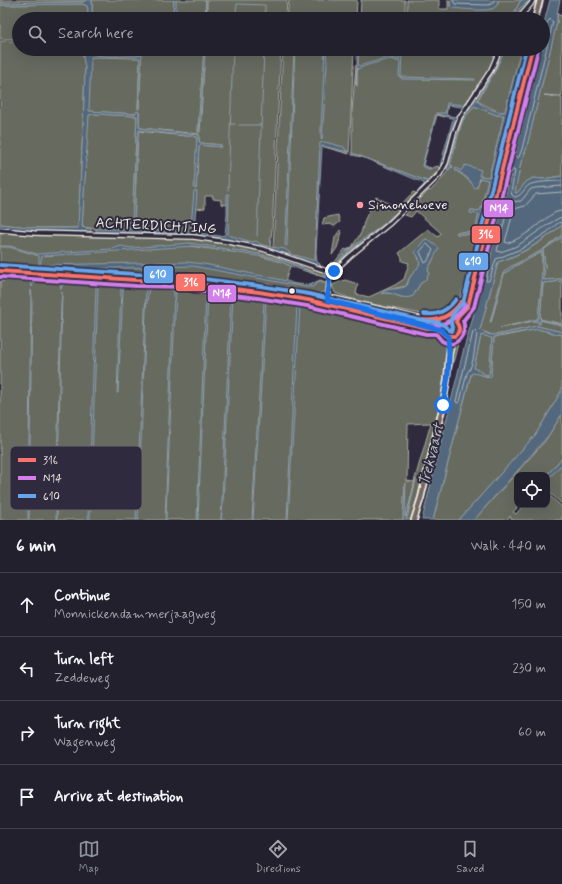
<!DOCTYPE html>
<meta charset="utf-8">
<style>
:root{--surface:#23202e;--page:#2f2d3a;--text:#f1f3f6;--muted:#a3a3aa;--line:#403e4a;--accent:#8c9099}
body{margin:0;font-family:Mynerve,sans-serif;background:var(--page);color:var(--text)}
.controls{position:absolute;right:12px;bottom:12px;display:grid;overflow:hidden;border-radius:8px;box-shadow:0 4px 16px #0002}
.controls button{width:36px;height:36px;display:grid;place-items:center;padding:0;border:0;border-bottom:1px solid var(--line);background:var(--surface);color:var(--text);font:20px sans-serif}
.stop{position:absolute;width:12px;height:12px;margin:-9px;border:3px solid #1a73e8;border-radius:50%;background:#fff}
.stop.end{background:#1a73e8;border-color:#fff;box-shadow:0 1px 4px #0008}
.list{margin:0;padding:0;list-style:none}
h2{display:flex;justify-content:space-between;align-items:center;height:52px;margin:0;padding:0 16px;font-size:17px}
h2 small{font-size:13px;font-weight:400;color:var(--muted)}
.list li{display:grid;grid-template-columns:26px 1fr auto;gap:12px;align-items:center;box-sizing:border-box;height:64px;padding:0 16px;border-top:1px solid var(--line)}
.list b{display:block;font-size:15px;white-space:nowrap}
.list p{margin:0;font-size:13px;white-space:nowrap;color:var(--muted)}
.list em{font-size:13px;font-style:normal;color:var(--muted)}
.icon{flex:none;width:22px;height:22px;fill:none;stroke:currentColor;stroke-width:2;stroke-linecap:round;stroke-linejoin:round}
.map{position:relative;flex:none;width:562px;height:520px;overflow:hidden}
.search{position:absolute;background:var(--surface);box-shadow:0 4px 16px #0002;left:12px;right:12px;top:12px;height:44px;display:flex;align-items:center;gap:10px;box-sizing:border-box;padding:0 14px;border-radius:22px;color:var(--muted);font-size:15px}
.sheet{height:308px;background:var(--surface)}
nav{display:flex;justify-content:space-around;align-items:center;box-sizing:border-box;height:56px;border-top:1px solid var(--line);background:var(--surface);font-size:11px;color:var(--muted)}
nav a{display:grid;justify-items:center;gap:2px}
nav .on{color:var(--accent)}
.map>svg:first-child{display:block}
.green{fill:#666b5e;stroke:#adaea3;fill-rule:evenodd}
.water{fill:#52687d;stroke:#939fa8;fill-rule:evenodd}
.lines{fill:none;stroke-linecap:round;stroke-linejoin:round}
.shore{stroke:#b3babd;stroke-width:1}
.stream{stroke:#939fa8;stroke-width:1}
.minor-casing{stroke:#f4f1e8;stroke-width:6}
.major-casing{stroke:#f4f1e8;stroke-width:8}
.minor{stroke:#2f2a3d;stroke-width:3.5}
.major{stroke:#766964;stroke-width:4.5}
.bus-1-casing{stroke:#2f2a3d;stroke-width:7}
.bus-2-casing{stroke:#2f2a3d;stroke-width:7}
.bus-3-casing{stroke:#2f2a3d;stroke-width:7}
.bus-1{stroke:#f9736c;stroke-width:4}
.bus-2{stroke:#d37fea;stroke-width:4}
.bus-3{stroke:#66a4eb;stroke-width:4}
.route{stroke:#1a73e8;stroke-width:5}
.poi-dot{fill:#ff9aa2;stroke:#2f2a3d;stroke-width:1.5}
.bus-dot{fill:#f4f1e8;stroke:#2f2a3d;stroke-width:1.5}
.labels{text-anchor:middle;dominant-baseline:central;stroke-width:4;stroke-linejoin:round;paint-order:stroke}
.poi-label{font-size:14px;fill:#f4f1e8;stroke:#2f2a3d;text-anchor:start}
.street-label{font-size:14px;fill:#f4f1e8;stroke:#2f2a3d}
.water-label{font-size:15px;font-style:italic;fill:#b3babd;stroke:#2f2a3d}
.key{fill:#2f2a3d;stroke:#6a6670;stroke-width:1}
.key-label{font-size:11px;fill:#f4f1e8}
.line-badge{stroke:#2f2a3d;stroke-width:1.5}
.badge-label{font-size:11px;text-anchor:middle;font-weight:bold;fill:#fff}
</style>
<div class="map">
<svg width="562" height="520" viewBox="0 0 562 520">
<rect width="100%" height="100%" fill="#2f2a3d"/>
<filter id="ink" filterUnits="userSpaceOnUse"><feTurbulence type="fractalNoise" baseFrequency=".025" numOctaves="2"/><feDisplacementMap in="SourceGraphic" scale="8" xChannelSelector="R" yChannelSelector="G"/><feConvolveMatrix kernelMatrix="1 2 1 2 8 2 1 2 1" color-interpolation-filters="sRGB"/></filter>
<g filter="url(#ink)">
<!-- green -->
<path class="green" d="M 0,0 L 86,0 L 83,2 L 0,3 Z
M 92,0 L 174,0 L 173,13 L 166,15 L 189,17 L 189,16 L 176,14 L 175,12 L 176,0 L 206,0 L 205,16 L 193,16 L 193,18 L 202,19 L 92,19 Z
M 207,0 L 287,0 L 286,17 L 286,19 L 228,19 L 209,17 L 207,17 Z
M 289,0 L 357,0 L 356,19 L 287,19 Z
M 361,0 L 405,0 L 405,17 L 401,19 L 360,19 Z
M 407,0 L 439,0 L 439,9 L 448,9 L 448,1 L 450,1 L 450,6 L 455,8 L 488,9 L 491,9 L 498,4 L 498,0 L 521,0 L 511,19 L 408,19 L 407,18 Z
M 529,2 L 530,4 L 528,6 L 516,19 L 513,19 L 519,8 Z
M 83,4 L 87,6 L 88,9 L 87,19 L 19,19 L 19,39 L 0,39 L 0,5 Z
M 557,14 L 562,16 L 562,96 L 544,95 L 562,98 L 562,176 L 543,179 L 533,178 L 526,182 L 517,193 L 514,194 L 521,162 L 526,150 L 557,22 Z
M 0,41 L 19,41 L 19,49 L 85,49 L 83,56 L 85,68 L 83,127 L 78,228 L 37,228 L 0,224 Z
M 91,49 L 140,49 L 140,55 L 95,55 L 91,54 Z
M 142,49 L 204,49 L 198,132 L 200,132 L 205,49 L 281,49 L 272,229 L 270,247 L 227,238 L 228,205 L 221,204 L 221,200 L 213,199 L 213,196 L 205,196 L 205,208 L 195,209 L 192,233 L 110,231 L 82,227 L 88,115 L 95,114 L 137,116 L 132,225 L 134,225 L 138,131 L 197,137 L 196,188 L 199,147 L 200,145 L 221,147 L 221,145 L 201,143 L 199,142 L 199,134 L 140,128 L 139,127 L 139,112 L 135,114 L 88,111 L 90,57 L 140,58 L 138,108 L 139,108 Z
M 283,49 L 354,49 L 349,154 L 321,146 L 315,263 L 273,248 Z
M 358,49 L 497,49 L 488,71 L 465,107 L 448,105 L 445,117 L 437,115 L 422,166 L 429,169 L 438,166 L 440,171 L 420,192 L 438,171 L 429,181 L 426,181 L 352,153 L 352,111 L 356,65 L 356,85 L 357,69 L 359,66 L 358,64 Z
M 505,49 L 521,49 L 505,112 L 499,112 L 477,101 L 495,71 Z
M 523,49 L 525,49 L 521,67 L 474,256 L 460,298 L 450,312 C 443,309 439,315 432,316 L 377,305 L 349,298 L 335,293 L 332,285 L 345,280 L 358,284 L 356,294 L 369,297 L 395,285 L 404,279 L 409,263 L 402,261 L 402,258 L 399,253 L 428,229 L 438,237 L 441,233 L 416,211 L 411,217 L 405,215 L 419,202 L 418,201 L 429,190 L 430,191 C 437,184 445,176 450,167 L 453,166 L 450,165 L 461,125 L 463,120 L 474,106 L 497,115 L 504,115 L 489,177 L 479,176 L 455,170 C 464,175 469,182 477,187 L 480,178 L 488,180 L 481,209 L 479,211 L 471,210 L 470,212 L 479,214 L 475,232 L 457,232 L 457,234 L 476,234 ZM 418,256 L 433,260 L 428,269 L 429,273 L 426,279 L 420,284 L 415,293 L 401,297 L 391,293 L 383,293 L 387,290 L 406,286 L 410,277 L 420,265 Z
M 413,192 L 418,194 L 388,223 L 334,269 L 331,270 L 328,269 L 331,262 L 334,263 L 345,249 L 347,250 L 353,246 L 353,245 L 361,233 L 365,219 L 376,197 L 398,208 ZM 416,194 L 401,210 L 382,228 L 348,252 L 340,262 L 332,269 L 329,268 L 332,268 L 336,264 L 346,252 L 383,225 Z
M 338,215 L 340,222 L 334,226 L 330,224 L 322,225 L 324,218 Z
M 562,225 L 562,235 L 541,251 L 510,267 L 503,273 L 491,322 L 504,274 L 515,266 L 542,252 L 542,283 L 538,319 L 500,328 L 533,321 L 538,321 L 540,324 L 540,320 L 562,325 L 562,332 L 537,326 L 502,334 L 492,335 L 480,330 L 498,262 C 523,254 542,242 562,225 Z
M 340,230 L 342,232 L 337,248 L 332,255 L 335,237 Z
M 0,231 L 188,237 L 230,243 L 271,252 L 324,273 L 326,277 L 282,260 L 258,254 L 193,244 L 190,243 L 189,246 L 256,255 L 282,262 L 290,266 L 285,282 L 300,285 L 310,285 L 320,280 L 326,282 L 326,291 C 319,297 299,289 290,287 L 0,268 Z
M 562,237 L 562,279 L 543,280 L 545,266 L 543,250 Z
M 0,273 L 226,288 L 316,302 L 340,310 L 398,321 L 429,329 L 438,329 L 441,331 L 446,340 L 445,376 L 443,392 L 418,496 L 411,520 L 406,520 L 415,481 L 406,517 L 405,517 L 405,483 L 403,520 L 0,520 L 0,282 L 4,281 L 5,277 L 0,276 ZM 299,301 L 325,307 L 326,308 L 301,304 ZM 431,423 L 414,482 L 407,481 L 408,424 Z
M 562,281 L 562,324 L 540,319 L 543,283 Z
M 449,324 C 455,323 459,329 454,334 L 450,334 L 446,331 L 446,328 L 450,328 Z
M 538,329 L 562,335 L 562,390 L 536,434 L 459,520 L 433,520 L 471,374 L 473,372 L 489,377 L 491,374 L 494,337 L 504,336 Z
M 481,335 L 492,337 L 490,375 L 486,375 L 474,368 Z
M 458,336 L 460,336 L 451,371 L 450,371 L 451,354 L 455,338 Z
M 562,414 L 562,458 L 547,475 L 517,475 L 517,505 L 520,505 L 513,512 L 516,514 L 524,505 L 547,505 L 547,493 L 562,507 L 562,520 L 512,520 L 510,516 L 507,520 L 474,520 L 545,441 Z
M 562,464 L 562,504 L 547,490 L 547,480 Z"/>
<!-- water -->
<path class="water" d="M 86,0 L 92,0 L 92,19 L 87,19 L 88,9 L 87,6 L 83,4 L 0,5 L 0,3 L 83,2 Z
M 174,0 L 176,0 L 176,14 L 190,16 L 189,17 L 166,15 L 166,14 L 173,13 Z
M 206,0 L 207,17 L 228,19 L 202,19 L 192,18 L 192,16 L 205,16 Z
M 447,0 L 498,0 C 498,3 497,6 494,8 C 487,12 461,9 453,8 L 450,5 L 450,1 Z
M 521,0 L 530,0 L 519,9 L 513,19 L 511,19 Z
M 550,0 L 560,0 L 557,14 L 557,22 L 526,150 L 521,162 L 515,193 L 517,193 L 526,182 L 533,178 L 543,179 L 562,176 L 562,225 C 541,242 524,253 498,262 L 480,330 L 487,334 L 492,335 L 502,334 L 537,326 L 562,332 L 562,335 L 538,329 L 494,337 L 491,372 L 492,375 L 490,377 L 473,373 L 471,374 L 433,520 L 422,520 L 464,348 L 472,321 L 489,243 L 538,49 L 543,49 L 543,27 ZM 481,335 L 492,338 L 489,375 L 486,375 L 474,368 Z
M 85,49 L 91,49 L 91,54 C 105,58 123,56 138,56 L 140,55 L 140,49 L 142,49 L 139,109 L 138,109 L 140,58 L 91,57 L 89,111 L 135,114 L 137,111 L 139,112 L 139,127 L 140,128 L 199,135 L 199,142 L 201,143 L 221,145 L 221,147 L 200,145 L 199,147 L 196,189 L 194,188 L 197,137 L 139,130 L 137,144 L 134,225 L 132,225 L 137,116 L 95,114 L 89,115 L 82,227 L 91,229 L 91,232 L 36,231 L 1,228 L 1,224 L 37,228 L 78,228 L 83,127 L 85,68 L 83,56 Z
M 204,49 L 205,49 L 205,54 L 199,132 L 198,127 Z
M 294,49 L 295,49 L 287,246 L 285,245 L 286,231 Z
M 325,49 L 326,49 L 327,64 L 322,140 L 321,139 L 321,130 Z
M 357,49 L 358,49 L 358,64 L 359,66 L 389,57 L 399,60 L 401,49 L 402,49 L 401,77 L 475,79 L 475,80 L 402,79 L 399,76 L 400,62 L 390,59 L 368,65 L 357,69 L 357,86 Z
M 503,49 L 505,49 L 495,71 L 477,101 C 483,107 496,113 505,112 L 521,49 L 523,49 L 476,234 L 457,234 L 457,232 L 475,232 L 479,214 L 470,213 L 471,210 L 479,211 L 481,209 L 488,180 L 480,178 L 477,187 L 474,188 C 471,179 463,174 455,170 L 456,168 L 461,171 L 465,165 L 481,170 L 479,176 L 489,177 L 504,115 L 497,115 L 474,106 L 463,120 L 461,125 L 450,165 L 453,167 L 452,168 L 450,167 L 449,170 L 447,169 L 462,119 L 478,97 L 495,69 Z
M 478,84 L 479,85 L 462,110 L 462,107 L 448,105 L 446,115 L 455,117 L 460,112 C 449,128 449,149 442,167 L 440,166 L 453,119 L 452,118 L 437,114 L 423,165 L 431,168 L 429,169 L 422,166 L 436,113 L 445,113 L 447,103 L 463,105 L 470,97 Z
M 325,142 L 344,147 L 346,151 L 349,151 L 348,152 L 322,146 L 316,252 L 317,262 L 320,264 L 320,266 L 318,266 L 294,256 L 295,255 L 312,260 L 315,260 L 320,143 Z
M 352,153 L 426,181 L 429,181 L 439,171 L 419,191 L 419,190 L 424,185 L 424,183 L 362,157 L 352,155 Z
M 194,191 L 197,191 L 194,232 L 219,236 L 225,235 L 227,215 L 227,194 L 229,194 L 228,235 L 252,242 L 256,241 C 264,248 275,247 285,249 C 287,250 288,252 290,253 L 290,255 C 243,240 195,233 145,232 C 129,232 112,232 96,232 L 96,229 L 129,229 L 133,227 L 135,229 L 145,229 L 148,231 L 149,230 L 190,231 L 191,227 Z
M 416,194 L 417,194 L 382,228 L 348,252 L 333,269 L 329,268 L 336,264 L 346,252 L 383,225 Z
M 562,235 L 562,237 L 543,250 L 545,266 L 543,280 L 562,279 L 562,281 L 543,283 L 540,319 L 562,324 L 562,325 L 540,320 L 540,324 L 538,324 L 538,321 L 533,321 L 500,328 L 538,319 L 542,283 L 541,281 L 543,266 L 542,252 L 515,266 L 504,274 L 491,322 L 490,322 L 503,273 L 510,267 L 541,251 Z
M 427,239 L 439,248 L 428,269 L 429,273 L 426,279 L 420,284 L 413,296 C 401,302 392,289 381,294 C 386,287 397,290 404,287 C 408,286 408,283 409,279 C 415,268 426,266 415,252 L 424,240 Z
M 189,243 L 258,254 L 282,260 L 326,278 L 290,266 L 282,262 L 264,257 L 194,246 L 42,256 L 40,265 L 187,262 L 204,264 L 287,281 L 295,284 L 311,285 C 316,281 319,281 325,283 C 319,283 319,280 313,287 L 305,287 L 193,266 L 80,269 L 0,266 L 0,264 L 39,265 L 39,256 L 9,247 L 0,247 L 0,246 L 10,246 L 37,254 L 112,249 L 121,246 L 131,248 Z
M 0,276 L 32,278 L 34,279 L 32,287 L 30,282 L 28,281 L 10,280 L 0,282 Z
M 52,280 L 149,287 L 146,310 L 138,520 L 136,520 L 146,290 L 144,288 L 126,287 L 123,289 L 118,393 L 117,393 L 121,289 L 120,287 C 114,286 104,284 98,287 L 90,520 L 88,520 L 96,287 L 95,285 L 65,283 L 63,284 L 61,289 L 60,283 L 51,282 Z
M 154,286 L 245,293 L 306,302 L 326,308 L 301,304 L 300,306 L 288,520 L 287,520 L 297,304 L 268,298 L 266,300 L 253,520 L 252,520 L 264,301 L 263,298 C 254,297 241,293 233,296 L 223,504 L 221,520 L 231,297 L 228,294 L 212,293 L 208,294 L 198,520 L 197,520 L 206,294 L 205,292 L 176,291 L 166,513 L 166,520 L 165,520 L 174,292 L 172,290 L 152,288 L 152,287 Z
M 31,290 L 32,296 L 29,520 L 28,520 Z
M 62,292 L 57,520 L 56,520 L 61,302 Z
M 562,390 L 562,414 L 548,436 L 474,520 L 459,520 L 536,434 Z
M 562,458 L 562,464 L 547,480 L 547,475 Z
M 416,479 L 408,515 L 406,520 L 403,520 L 405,483 L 406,482 L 405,517 L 406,517 Z"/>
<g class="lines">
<!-- shore -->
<path class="shore" d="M 453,0 L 455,4 L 488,5 L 492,4 L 494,0
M 541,49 L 515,156 L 517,158 L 519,157 L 522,149 L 553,22 L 550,19 L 547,23 L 543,24
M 562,181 C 555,181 533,182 529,185 C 524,188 522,196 515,197 L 512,195 L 511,192 L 515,171 L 514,170 L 512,170 L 493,244 L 486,281 L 489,281 L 496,259 L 521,249 L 546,233 L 558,223 L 562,222
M 562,186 L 535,188 L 531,189 L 521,201 L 509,202 L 497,251 L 500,252 C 506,250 514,248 520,244 C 528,239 555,218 562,217
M 562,192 L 536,194 L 525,206 L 514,209 L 505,242 L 508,243 C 519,239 531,231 540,223 C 548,218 553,211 562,211
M 427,244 L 433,250 L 427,262 L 425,263 L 420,252 Z
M 475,331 L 477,334 L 473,360 L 470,369 L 467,373 L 460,402 L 457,403 L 456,401 L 473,332 Z"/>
<!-- stream -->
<path class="stream" d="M 235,19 L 237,4 L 265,5 L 265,19
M 231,124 L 235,124
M 239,125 L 261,125
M 228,190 L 233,49
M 257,236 L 264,49"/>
<!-- minor casing -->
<g class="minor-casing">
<path id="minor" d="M 518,19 L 531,4 L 533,0
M 0,230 L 34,233 L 194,237 L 228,242 L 263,249 L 324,270 L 329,273
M 329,273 L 334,271 L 350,256 L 389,224 L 440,174 L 446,163 L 454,133 L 460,117 L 491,70 L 500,49
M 327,300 L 329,286 L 329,273"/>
</g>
<!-- major casing -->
<g class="major-casing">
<path id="major" d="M 535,19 L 540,0
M 0,271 L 136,280 L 174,280 L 252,287 L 264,287 L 327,300 L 334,303 L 442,330
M 334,299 L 443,325
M443 329a8 8 0 1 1 16 0a8 8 0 1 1-16 0Z
M 430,321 L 447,316 L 458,307
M 456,322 L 461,311 L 474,267 L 528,49
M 414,520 L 421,498 L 443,405 L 447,380 L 449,355 L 453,337"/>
</g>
<!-- minor -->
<use href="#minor" class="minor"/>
<!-- major -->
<use href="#major" class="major"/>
<!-- bus-1 casing -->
<g class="bus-1-casing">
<path id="bus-1" d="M 0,271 L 136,280 L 187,281 L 194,284 L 259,292 L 308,300 L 427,328 L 437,328 L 446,336 L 455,336 C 460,332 460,327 456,322 L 459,315 L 468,306 L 532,49
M 423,320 C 439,322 452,315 461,302"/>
</g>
<!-- bus-2 casing -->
<g class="bus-2-casing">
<path id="bus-2" d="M 0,277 L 136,286 L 186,287 L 193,290 L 258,298 L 307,306 L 426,334 L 436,334 C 438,336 440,339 442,341 C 456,350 468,334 463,321 L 474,307 L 538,50
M 422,326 C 441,328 455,321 466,305"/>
</g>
<!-- bus-3 casing -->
<g class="bus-3-casing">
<path id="bus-3" d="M 0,265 L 136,274 L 188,275 L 196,278 L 260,286 L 309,294 L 428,322 C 438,321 442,323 449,330 L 452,331 L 453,329 C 447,317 455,311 463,303 L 526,49
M 424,314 C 438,316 448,310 456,299"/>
</g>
<!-- bus-1 -->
<use href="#bus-1" class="bus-1"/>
<!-- bus-2 -->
<use href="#bus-2" class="bus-2"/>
<!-- bus-3 -->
<use href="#bus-3" class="bus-3"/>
</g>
</g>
<g class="lines" filter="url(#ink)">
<!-- route -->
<path class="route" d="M 334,271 L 329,273 L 329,286 L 327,300 L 334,302 L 442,330 L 443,333 L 448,336 L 449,355 L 448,376 L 443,405"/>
</g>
<!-- markers -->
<circle class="poi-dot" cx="360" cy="205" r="4"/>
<circle class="bus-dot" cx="292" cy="291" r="3.5"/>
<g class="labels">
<!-- poi labels -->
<g class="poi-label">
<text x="368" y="205">Simonehoeve</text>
</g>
<!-- street labels -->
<g class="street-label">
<text transform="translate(156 226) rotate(3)">ACHTERDICHTING</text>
</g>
<!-- water labels -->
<g class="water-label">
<text transform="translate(432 455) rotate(-76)">Trekvaart</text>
</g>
</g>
<!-- legend -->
<rect x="10" y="446" width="132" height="64" rx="6" class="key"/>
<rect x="18" y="458" width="18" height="4" fill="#f9736c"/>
<rect x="18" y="476" width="18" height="4" fill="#d37fea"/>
<rect x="18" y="494" width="18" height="4" fill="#66a4eb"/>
<g class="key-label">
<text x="43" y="464">316</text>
<text x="43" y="482">N14</text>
<text x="43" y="500">610</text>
</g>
<g class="line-badge">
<rect x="483" y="199" width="31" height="19" rx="4" fill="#d37fea"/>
<rect x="471" y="225" width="30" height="19" rx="4" fill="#f9736c"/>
<rect x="458" y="252" width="31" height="19" rx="4" fill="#66a4eb"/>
<rect x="143" y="265" width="31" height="19" rx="4" fill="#66a4eb"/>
<rect x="175" y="273" width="31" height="19" rx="4" fill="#f9736c"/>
<rect x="207" y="284" width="30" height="19" rx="4" fill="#d37fea"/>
</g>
<g class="badge-label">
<text x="499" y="212">N14</text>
<text x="486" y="238">316</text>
<text x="473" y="265">610</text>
<text x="158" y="278">610</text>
<text x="191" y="286">316</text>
<text x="222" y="297">N14</text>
</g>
</svg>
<div class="controls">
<button><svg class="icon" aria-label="locate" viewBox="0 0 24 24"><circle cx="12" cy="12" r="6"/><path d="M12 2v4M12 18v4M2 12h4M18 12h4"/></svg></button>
</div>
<div class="stop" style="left:443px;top:405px"></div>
<div class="stop end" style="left:334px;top:271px"></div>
<div class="search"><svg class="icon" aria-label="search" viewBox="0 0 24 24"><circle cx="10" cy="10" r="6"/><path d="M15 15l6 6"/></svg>Search here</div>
</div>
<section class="sheet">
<h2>6 min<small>Walk · 440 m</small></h2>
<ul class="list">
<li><svg class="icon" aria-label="ahead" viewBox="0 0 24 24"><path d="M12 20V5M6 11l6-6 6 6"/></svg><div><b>Continue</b><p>Monnickendammerjaagweg</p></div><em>150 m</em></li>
<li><svg class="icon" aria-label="left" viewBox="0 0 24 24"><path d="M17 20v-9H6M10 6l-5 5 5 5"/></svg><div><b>Turn left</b><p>Zeddeweg</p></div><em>230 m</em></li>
<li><svg class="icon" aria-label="right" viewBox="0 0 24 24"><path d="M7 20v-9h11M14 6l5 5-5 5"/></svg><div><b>Turn right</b><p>Wagenweg</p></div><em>60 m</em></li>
<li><svg class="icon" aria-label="arrive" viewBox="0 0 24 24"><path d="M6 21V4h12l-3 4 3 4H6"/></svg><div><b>Arrive at destination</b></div></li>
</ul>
</section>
<nav>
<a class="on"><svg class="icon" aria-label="map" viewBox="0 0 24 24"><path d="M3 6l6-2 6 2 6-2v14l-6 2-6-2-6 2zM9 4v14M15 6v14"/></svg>Map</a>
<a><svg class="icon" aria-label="directions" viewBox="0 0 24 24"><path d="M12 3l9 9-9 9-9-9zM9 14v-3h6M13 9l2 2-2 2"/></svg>Directions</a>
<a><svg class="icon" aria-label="saved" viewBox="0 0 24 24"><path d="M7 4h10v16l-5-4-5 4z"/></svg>Saved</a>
</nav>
